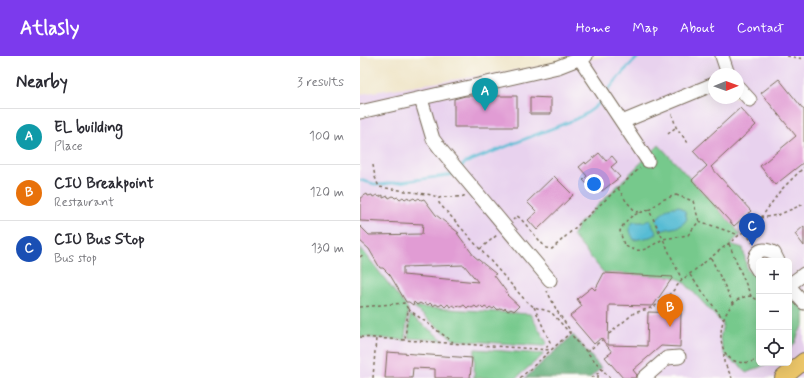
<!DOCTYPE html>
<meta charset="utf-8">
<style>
:root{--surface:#fff;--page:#f7f7f7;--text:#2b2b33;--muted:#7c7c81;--line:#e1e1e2;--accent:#7c3aed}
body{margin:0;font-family:Mynerve,sans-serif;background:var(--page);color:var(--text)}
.controls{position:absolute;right:12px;bottom:12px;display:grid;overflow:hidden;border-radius:6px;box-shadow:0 4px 16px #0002}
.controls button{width:36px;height:36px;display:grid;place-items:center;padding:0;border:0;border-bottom:1px solid var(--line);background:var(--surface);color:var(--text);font:20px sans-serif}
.compass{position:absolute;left:348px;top:12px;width:36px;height:36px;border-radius:50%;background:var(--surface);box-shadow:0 4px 16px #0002;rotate:89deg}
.you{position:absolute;left:234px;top:128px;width:14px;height:14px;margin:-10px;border:3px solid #fff;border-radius:50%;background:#1a73e8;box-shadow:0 0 0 6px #1a73e833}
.badge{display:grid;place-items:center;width:26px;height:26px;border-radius:50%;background:var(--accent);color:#fff;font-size:13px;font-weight:700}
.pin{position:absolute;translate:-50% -33px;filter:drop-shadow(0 1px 2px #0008)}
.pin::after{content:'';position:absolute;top:21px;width:14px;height:12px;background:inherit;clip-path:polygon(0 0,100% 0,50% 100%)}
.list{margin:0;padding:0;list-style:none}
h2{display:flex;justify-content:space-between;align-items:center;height:52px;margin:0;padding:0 16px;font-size:17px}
h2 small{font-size:13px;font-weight:400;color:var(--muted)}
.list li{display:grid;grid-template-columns:26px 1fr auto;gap:12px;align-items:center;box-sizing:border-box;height:56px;padding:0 16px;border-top:1px solid var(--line)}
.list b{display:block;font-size:15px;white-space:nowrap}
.list p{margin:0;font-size:13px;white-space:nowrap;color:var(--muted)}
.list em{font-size:13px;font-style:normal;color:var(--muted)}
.icon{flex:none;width:22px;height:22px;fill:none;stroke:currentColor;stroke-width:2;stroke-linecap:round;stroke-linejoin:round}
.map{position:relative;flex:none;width:444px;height:322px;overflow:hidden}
header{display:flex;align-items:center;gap:24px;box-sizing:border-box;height:56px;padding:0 20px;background:var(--accent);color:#fff}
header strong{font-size:19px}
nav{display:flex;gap:22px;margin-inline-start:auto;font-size:14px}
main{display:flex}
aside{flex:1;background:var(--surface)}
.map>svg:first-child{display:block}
.built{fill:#e8d2ee;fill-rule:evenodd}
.green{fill:#76c98c;stroke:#587a55}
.forest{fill:#60ad78;stroke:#4e6c4b}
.water{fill:#56bcd4;stroke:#487379}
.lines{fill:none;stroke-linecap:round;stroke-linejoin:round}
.stream{stroke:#56bcd4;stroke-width:2.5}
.building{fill:#e19cd4;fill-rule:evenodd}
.minor-casing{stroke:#7a6c5a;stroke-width:15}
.major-casing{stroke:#7a6c5a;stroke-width:18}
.path{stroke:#7a6c5a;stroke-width:1.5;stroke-dasharray:3 3;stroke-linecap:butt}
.minor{stroke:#fff;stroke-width:13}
.major{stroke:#ecc669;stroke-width:16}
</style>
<header>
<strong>Atlasly</strong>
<nav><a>Home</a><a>Map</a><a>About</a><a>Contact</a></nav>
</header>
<main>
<aside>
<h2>Nearby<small>3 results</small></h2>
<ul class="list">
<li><span class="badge" style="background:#0f9aa8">A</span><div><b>EL building</b><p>Place</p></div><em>100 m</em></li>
<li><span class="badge" style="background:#e8710a">B</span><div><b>CIU Breakpoint</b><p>Restaurant</p></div><em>120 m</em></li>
<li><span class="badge" style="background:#1a4fb4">C</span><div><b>CIU Bus Stop</b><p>Bus stop</p></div><em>130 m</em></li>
</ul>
</aside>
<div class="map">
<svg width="444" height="322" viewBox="0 0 444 322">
<rect width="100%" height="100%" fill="#fdfcf7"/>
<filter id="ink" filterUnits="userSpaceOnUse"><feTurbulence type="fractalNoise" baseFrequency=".025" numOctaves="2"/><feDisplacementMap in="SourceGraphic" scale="8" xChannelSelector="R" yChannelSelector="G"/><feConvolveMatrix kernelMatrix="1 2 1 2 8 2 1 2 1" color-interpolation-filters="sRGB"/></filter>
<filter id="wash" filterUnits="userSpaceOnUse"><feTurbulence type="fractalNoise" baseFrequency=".012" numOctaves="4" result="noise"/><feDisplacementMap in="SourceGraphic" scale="16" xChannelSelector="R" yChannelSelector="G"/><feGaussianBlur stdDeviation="0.9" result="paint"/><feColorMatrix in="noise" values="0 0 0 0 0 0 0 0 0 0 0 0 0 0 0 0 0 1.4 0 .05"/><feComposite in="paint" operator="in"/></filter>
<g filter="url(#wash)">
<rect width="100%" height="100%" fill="#f0e6ca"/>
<!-- built -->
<path class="built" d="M 250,0 L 444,0 L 444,322 L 0,322 L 0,38 ZM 354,18 L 378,18 L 378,42 L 354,42 ZM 399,205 L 429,205 L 429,307 L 399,307 Z"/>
<!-- green -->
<path class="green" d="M 299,89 L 374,170 L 380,179 L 370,188 L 383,192 L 387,214 L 399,223 L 399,307 L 409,307 L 386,317 L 379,308 L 373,306 L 364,298 L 360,283 L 363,268 L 322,224 L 313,221 L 244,217 L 213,180 L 218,169 Z
M 0,191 L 48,253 L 45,284 L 0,281 Z
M 429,237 L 444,254 L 444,269 L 439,276 L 435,287 L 429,294 Z
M 53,251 L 170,258 L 187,287 L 184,290 L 94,284 Z
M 50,259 L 83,284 L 48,282 Z
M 115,293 L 184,298 L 156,322 L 114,322 Z"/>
<!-- forest -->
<path class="forest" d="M 213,279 L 241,312 L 230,322 L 165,322 Z"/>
<!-- water -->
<path class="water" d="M 319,150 L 325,155 L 327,163 C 321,173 311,171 301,175 L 296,163 L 308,152 Z
M 290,164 L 297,178 L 290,181 L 274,184 C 270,176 268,173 273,166 L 284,166 Z"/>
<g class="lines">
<!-- stream -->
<path class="stream" d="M 249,33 L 263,16 L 279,0
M 101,111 L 105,107 C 130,97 155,87 180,77 C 202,68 226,63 242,44
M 0,124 L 18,129 L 91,119 L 94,116"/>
</g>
<g id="blocks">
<!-- building -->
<path class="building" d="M 419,23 L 444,54 L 444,106 L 415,129 L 400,110 L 436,80 L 401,37 Z
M 105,40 L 157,40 L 157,71 L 94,71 L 94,43 Z
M 170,41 L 191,42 L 191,58 L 170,58 Z
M 380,52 L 396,69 L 351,111 L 391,155 L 374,170 L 332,124 L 347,110 L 333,95 Z
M 239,97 L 246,105 L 252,100 L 257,106 L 251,111 L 260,121 L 242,135 L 234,126 L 229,130 L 223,124 L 227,120 L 219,111 L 225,106 L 226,108 Z
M 194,120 L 213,139 L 177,174 L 168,164 L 177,156 L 167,146 Z
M 7,138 L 8,140 L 12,139 L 13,141 L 17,139 L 19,141 L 23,139 L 23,142 L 28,140 L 29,142 L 33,140 L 35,142 L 38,141 L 40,143 L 43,141 L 45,143 L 48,141 L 50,144 L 54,142 L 56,144 L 59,142 L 61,144 L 64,143 L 76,159 L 99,177 L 97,177 L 114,200 L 136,218 L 134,219 L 148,238 L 147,239 L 159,250 L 154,255 L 151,253 L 148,255 L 145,252 L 144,254 L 141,252 L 138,254 L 135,251 L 133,253 L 130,251 L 128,253 L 125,251 L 123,253 L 120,250 L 117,252 L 115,250 L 112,252 L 109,250 L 107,252 L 104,249 L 101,251 L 98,249 L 96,251 L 93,249 L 90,251 L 88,248 L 85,251 L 82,248 L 79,250 L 76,248 L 73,250 L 70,247 L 68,249 L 65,247 L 63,249 L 60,247 L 57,249 L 54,246 L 53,249 L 49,246 L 46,246 L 30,219 L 23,212 L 20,212 L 9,193 L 0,185 L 0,170 L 9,179 L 62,178 L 63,168 L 0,165 L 0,142 ZM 104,209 L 118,226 L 43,219 L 43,211 Z
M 444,170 L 444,190 L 435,178 Z
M 244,217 L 313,221 L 293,250 L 249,249 L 248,289 L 287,290 L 288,256 L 321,257 L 320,291 L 301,290 L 273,314 L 277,319 L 276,322 L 263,322 L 245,301 L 252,296 L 241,282 L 234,288 L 210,260 L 222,250 L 217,243 L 232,231 L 235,234 Z
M 27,296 L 112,302 L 110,322 L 75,322 L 75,313 L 53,312 L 52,322 L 25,322 Z"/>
</g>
</g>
<g filter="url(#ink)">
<use href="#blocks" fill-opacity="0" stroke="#7a6c5a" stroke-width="1"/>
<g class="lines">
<!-- minor casing -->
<g class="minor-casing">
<path id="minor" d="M 362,0 L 368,18
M 220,3 L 288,105
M 378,31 L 390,44
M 61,43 L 73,83 L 82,95 L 190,224
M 0,56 L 198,11 L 226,0
M 262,66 L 354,28
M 399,216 L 394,208 C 395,194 402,191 414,197 L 418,205
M 429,229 L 444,218
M 429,230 L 444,247
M 284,322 L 307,302 L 319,301"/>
</g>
<!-- major casing -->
<g class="major-casing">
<path id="major" d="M 423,322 L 444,305"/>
</g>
<!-- path -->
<path class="path" d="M 427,0 L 444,3
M 312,58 L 316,71 L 328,87
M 308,78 L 316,71
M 13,109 L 15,121 L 19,131 L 72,139 L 79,142
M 258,132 L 266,145 L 276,156 L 282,155
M 104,139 L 104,140 C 96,142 88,140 79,142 L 79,147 L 166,245 L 174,251 L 191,256 L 250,322
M 316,139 L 333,145 L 339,165 L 328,179 L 303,183 L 289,154 L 302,144 Z
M 289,154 C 275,158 267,160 260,175 L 264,189 C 281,200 287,192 303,183 L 322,224
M 401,162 L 420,135 L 444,111
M 153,164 L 157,160 L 160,162 L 186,192 L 192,193 L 280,112
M 339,165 L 379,179
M 385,176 L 393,187
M 369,188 L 391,240 L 399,245
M 120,193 L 137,179
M 0,201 L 4,198
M 351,202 L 373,247
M 330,219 L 364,264
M 391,240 C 387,240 383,241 379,243 C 351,261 354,322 399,303
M 0,251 L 44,247 L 48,253 L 45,284
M 174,251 L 190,286 L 185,294
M 48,253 L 93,286
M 249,278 L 274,257 L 294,251 L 312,236 L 322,224 L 401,162 L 418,159 L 444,148
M 0,281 L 191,294
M 227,296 L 242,284
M 364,298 L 364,306 L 372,322
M 13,322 L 16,282
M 160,322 L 210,277 L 210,274 L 197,255 L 187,235
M 232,322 L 243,313
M 238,322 L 238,317"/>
<!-- minor -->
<use href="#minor" class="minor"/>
<!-- major -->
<use href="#major" class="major"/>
</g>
</g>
</svg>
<div class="controls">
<button>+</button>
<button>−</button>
<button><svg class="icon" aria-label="locate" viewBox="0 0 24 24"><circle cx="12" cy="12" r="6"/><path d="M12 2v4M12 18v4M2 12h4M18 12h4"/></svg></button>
</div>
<svg class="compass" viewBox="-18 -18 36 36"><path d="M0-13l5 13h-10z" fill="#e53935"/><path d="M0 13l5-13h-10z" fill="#7c7c81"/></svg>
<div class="you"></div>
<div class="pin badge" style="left:125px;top:55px;background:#0f9aa8">A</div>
<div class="pin badge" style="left:310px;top:271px;background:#e8710a">B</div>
<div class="pin badge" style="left:392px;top:190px;background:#1a4fb4">C</div>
</div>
</main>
